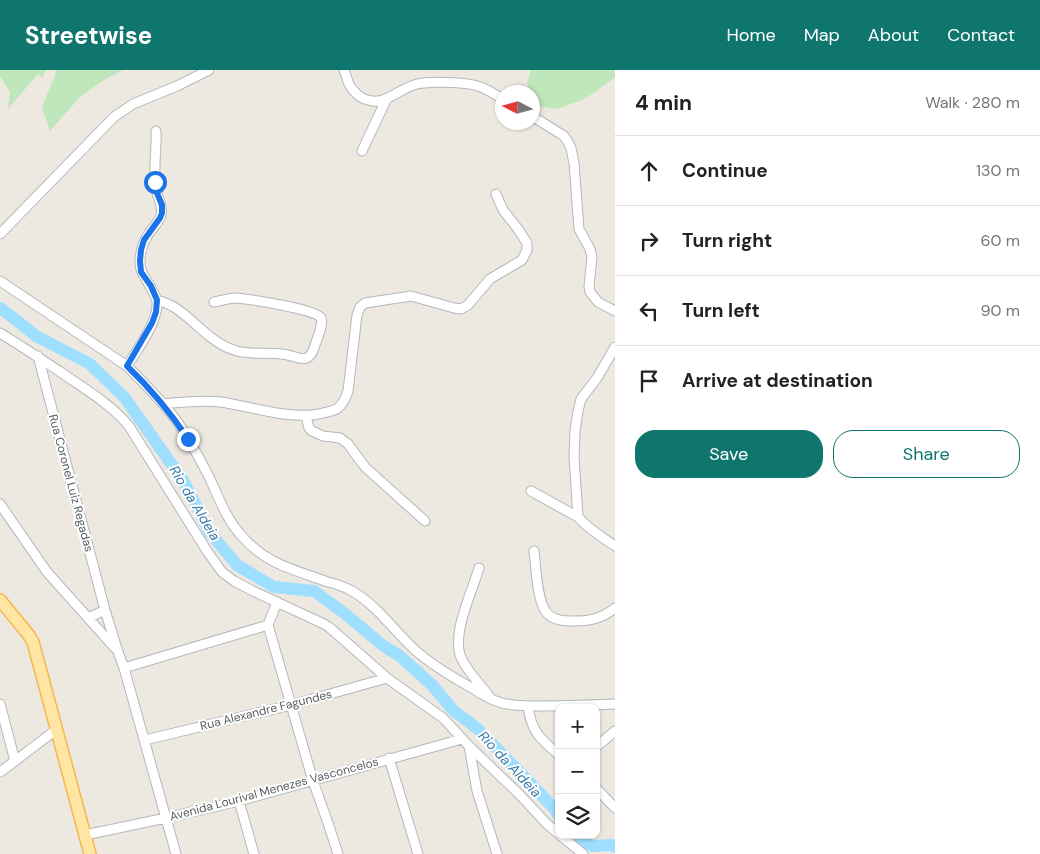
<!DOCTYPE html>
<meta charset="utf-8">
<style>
:root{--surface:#fff;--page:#f6f6f6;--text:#222;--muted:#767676;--line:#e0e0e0;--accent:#0f766e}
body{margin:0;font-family:"DM Sans",sans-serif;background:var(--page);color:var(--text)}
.controls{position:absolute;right:15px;bottom:15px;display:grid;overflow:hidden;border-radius:10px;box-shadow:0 1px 4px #0004}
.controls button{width:45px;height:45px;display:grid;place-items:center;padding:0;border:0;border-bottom:1px solid var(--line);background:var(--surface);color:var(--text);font:25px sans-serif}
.compass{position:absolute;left:495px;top:15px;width:45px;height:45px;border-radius:50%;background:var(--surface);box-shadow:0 1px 4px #0004;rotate:276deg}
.stop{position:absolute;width:15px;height:15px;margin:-11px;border:4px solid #1a73e8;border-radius:50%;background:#fff}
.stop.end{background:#1a73e8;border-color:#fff;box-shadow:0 1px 5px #0008}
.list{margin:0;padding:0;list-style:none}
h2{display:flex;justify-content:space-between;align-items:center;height:65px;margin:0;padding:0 20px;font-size:21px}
h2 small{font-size:16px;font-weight:400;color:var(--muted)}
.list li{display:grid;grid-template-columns:32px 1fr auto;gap:15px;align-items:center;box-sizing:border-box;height:70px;padding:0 20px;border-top:1px solid var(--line)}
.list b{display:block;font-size:19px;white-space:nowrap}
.list em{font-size:16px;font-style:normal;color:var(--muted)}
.actions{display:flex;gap:10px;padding:15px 20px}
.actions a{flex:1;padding:11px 0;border:1px solid var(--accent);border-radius:20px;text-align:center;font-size:18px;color:var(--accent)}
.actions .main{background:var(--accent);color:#fff}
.icon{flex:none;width:28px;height:28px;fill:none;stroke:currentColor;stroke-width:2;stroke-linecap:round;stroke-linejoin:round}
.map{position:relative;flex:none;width:615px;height:784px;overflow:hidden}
header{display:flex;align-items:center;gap:30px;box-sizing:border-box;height:70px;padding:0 25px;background:var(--accent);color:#fff}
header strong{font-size:24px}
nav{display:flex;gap:28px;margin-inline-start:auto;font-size:18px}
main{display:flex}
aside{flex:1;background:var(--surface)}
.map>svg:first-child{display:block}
.green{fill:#c0e6bb}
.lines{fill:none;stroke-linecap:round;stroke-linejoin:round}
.river{stroke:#9edfff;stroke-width:12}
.minor-casing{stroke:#b3b8bc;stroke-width:11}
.major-casing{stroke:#f5b551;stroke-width:14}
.minor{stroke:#fff;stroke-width:9}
.major{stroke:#ffe6a3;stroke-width:11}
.route{stroke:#1a73e8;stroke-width:6}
.labels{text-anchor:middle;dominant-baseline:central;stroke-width:4;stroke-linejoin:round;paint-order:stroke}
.street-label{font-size:12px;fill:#595e62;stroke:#fff}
.water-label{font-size:14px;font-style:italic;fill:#377baa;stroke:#fff}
</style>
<header>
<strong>Streetwise</strong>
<nav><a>Home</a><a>Map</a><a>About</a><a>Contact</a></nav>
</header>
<main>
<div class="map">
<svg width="615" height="784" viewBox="0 0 615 784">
<rect width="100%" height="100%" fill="#ede9e0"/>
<!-- green -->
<path class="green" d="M 0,0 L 46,0 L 42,8 L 38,4 L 8,39 L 10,22 L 0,6 Z
M 57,0 L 123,0 L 104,10 L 81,26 L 50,61 L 42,37 Z
M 531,0 L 615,0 L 615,7 L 594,23 L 582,30 L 557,39 L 538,36 L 527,13 Z"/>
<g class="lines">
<!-- river -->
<path class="river" d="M 0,238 L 11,246 L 36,266 L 90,294 L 125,328 L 184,412 L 210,463 L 237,495 L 274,517 L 314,521 L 344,543 L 385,577 L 400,586 L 432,615 L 454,641 L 478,659 L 554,738 L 559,746
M 578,765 L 592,776 L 612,775 L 615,777"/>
<!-- minor casing -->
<g class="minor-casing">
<path id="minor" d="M 344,0 C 347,7 348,16 354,21 C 361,30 375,34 385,29 C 396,25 405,17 417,14 C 430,11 465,12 478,16 C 487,19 495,24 502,29
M 532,46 L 564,66 L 568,72 L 571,78 L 574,93 L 579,159 L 590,179 L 592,187 L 589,216 L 590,222 L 598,232 L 615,241
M 362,81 L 387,28
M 0,164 L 114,47 L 133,34 L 177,16 L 209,0
M 0,211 L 127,296 C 143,312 159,328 173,346 C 186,363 196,382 206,401 C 217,422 224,446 240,464 C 265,494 292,499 328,512 C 336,514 345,517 352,521 C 378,536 394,561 415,580 C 432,595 452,607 472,618 C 481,624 491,630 502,633 C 513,636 525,636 536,636 C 562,636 589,635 615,634
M 157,230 C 163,232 169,234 174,237 C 196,251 211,274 237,281 C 252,285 267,282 282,284 C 296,285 308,297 314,278 C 316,271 324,254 321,248 C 316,239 248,229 236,228 C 229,228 221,231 214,232
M 0,263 C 20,275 39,288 59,301 C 83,318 110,333 129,356 L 207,481 L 222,502 L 234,511 L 253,521 L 324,554 L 329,557 L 387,608 L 443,648 L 469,676 L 520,725 L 546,753 L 559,764
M 615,277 L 597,308 L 581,329 L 578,341 L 575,361 L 574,387 L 578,447 C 588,459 602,467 615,476
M 38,286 L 105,540 L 118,582 L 124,598 L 176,784
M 127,296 C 137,280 159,251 157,231 C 156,227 154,223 152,220 C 147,208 139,204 140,189 C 141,177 145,167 153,158 C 156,154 160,150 161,145 C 163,137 159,130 157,123 C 152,103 157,81 156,61
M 163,334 C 182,332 202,330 221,332 C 253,337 296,352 327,342 C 331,341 336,340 338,338 C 343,334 346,327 348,321 L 357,245 L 360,237 L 365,233 L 411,226 L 454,238 L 461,239 L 468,235 L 490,209 L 522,190 L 527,180 L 527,173 L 518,159 L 503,140 L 496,124
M 306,346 L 309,358 L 312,361 L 323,366 L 340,368 L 348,374 L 365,397 L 425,451
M 531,421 L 578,447
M 0,434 L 47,502 L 115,578
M 534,481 C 536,497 537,530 546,542 C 553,551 565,551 575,551 C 591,551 603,548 615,538
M 479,498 C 472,522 453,560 460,585 C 465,599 480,614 489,626
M 277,532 L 268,555 L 313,711 L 328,753 L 338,784
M 88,548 L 105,540
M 124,598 L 268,555
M 0,634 L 15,691 L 0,702
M 528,636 C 531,661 540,669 559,685
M 145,670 L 291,635 L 387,608
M 469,676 L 477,721 L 497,784
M 596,677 L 615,661
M 389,688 L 418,784
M 15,691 L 57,659
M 596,718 L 615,738
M 239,731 L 254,784
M 85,765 L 166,748 L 239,731 L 462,669
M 560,765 L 583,784"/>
</g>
<!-- major casing -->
<g class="major-casing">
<path id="major" d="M 0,530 L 28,564 L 33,572 L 90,784"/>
</g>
<!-- minor -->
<use href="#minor" class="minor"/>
<!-- major -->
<use href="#major" class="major"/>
</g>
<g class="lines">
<!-- route -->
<path class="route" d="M 155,112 L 157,123 L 162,135 L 162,143 L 160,148 L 144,170 L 141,180 L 140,191 L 141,202 L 151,216 L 157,230 L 156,242 L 152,253 L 127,296 C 150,318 170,342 188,369"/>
</g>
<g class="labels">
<!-- street labels -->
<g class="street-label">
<text transform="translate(71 413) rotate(75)">Rua Coronel Luiz Regadas</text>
<text transform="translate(266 640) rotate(-14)">Rua Alexandre Fagundes</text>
<text transform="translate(274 719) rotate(-15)">Avenida Lourival Menezes Vasconcelos</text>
</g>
<!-- water labels -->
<g class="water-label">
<text transform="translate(195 433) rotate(59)">Rio da Aldeia</text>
<text transform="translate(510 694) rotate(47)">Rio da Aldeia</text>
</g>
</g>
</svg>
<div class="controls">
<button>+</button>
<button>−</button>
<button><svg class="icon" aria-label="layers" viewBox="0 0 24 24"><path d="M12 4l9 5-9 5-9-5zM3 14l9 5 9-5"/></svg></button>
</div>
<svg class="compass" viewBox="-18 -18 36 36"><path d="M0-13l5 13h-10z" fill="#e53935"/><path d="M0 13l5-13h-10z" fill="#767676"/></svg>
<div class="stop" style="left:155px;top:112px"></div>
<div class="stop end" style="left:188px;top:369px"></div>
</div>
<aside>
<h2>4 min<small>Walk · 280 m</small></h2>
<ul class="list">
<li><svg class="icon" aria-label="ahead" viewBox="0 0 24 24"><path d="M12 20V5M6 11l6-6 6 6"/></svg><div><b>Continue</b></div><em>130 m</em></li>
<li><svg class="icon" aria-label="right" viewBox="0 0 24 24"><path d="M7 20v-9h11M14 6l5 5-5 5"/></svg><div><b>Turn right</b></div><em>60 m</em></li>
<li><svg class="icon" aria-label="left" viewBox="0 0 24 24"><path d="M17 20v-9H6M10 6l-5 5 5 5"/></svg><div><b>Turn left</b></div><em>90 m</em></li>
<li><svg class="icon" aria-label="arrive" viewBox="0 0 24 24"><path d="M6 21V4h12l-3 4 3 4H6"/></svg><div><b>Arrive at destination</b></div></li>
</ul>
<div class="actions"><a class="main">Save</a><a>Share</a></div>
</aside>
</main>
